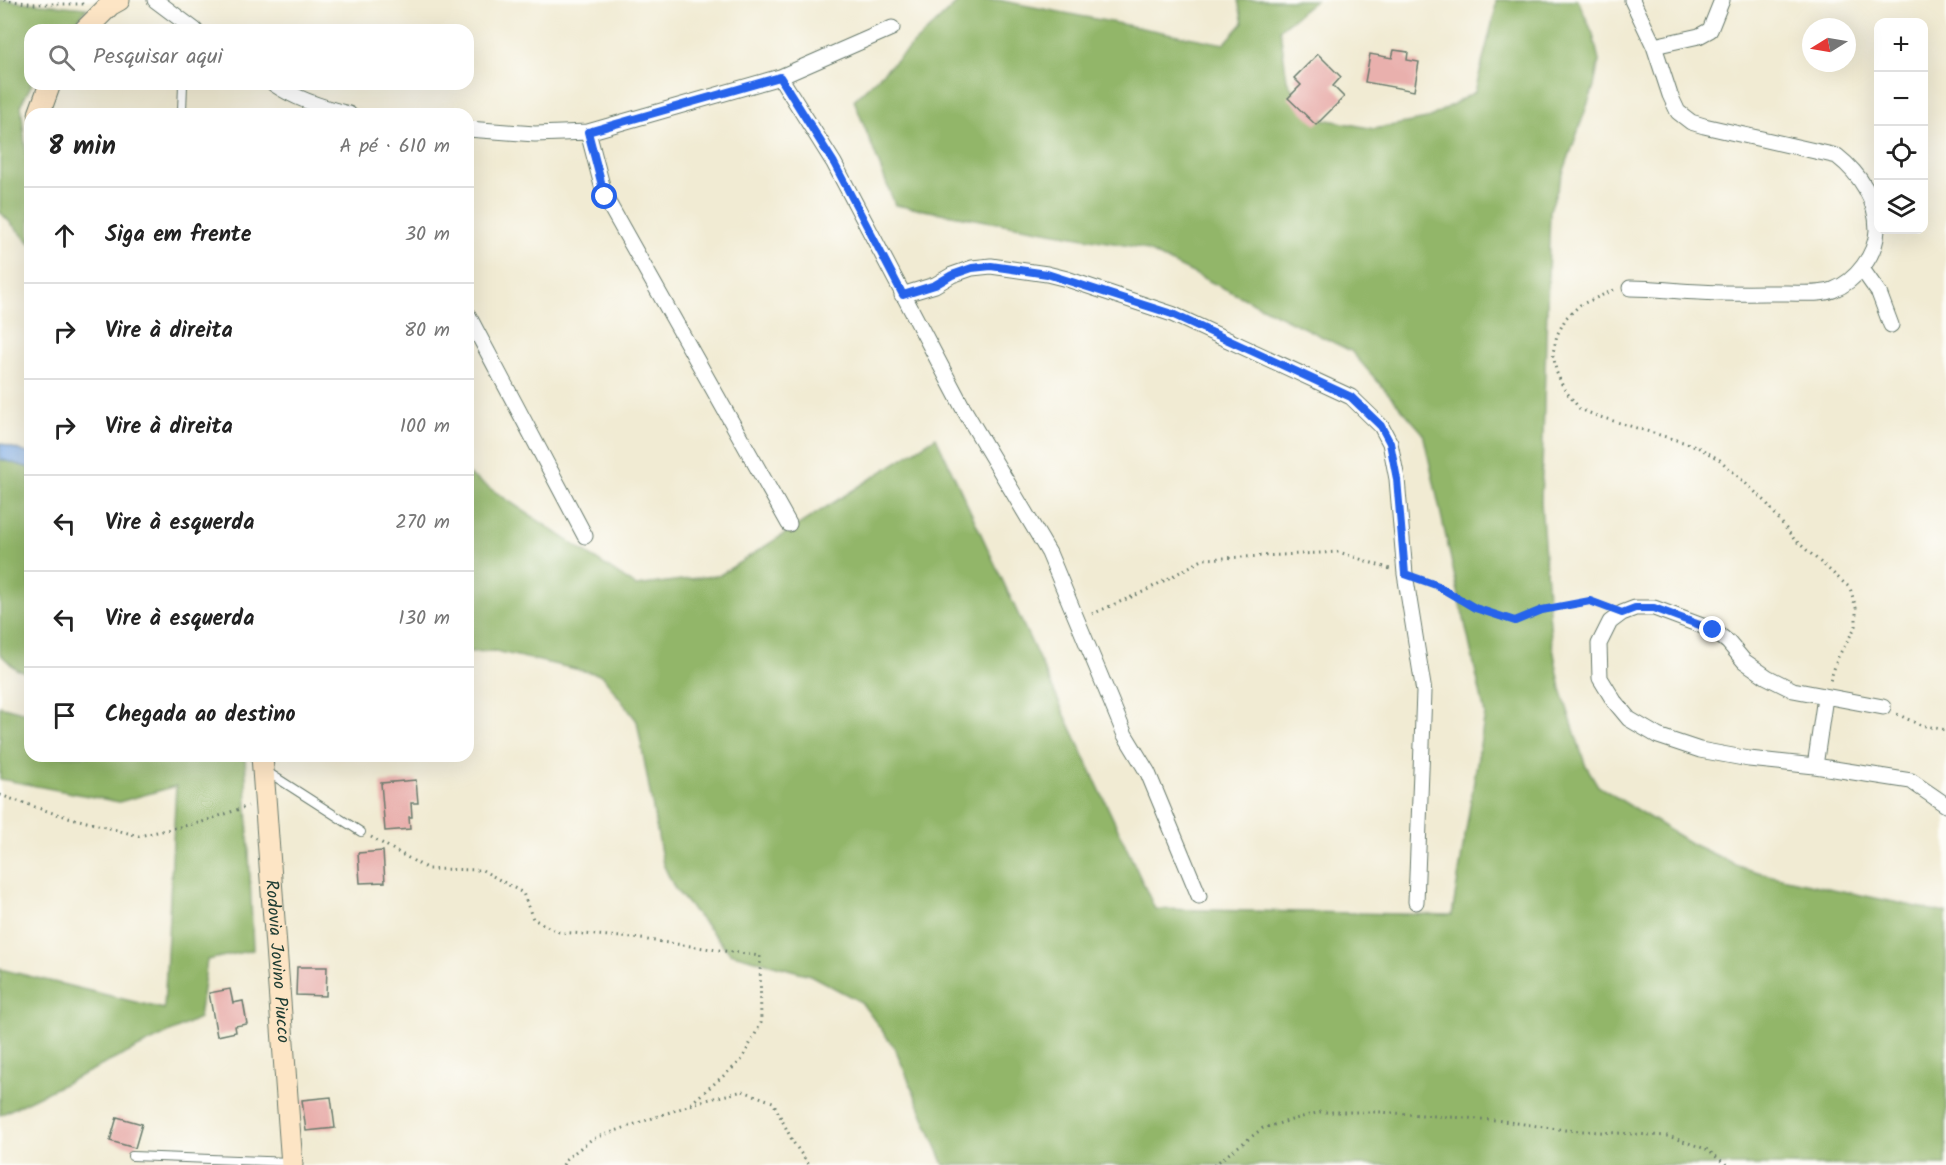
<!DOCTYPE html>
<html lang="pt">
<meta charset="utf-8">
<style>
:root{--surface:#fff;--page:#f2f2f2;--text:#222;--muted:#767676;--line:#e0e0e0}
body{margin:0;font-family:Kalam,sans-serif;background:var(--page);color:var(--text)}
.controls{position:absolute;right:18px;top:18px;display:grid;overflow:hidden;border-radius:12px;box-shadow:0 6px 24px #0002}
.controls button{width:54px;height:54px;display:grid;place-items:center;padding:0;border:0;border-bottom:2px solid var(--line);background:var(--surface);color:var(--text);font:30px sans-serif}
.compass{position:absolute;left:1802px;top:18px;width:54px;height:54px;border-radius:50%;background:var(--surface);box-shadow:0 6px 24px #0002;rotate:259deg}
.stop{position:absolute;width:18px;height:18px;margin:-14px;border:4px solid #2563eb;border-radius:50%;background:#fff}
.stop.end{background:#2563eb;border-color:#fff;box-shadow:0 2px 6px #0008}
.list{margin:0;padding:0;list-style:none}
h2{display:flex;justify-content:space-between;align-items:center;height:78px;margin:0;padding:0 24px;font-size:26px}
h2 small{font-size:20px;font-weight:400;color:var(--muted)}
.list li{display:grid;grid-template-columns:39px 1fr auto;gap:18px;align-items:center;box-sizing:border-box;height:96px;padding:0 24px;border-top:2px solid var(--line)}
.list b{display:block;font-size:22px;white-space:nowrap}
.list em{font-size:20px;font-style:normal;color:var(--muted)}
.icon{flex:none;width:33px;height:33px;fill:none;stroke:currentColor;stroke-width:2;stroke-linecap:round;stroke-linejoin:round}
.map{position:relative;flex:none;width:1946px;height:1165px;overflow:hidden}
.search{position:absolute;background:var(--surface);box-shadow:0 6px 24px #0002;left:24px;top:24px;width:450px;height:66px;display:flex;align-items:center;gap:15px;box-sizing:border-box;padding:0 21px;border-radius:18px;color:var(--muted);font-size:22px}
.panel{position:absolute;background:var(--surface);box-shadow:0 6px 24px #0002;left:24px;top:108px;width:450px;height:654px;border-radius:18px}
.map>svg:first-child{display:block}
.forest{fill:#92b669;stroke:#587a4e;stroke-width:1.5}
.water{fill:#7baae5;stroke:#4d748c;stroke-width:1.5}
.building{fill:#e9b0ad}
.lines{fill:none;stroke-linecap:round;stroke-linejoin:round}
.service-casing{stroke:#687a6c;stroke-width:10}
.minor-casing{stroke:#687a6c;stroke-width:17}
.secondary-casing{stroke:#687a6c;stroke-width:23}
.path{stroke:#687a6c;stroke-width:3;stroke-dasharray:1.5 4.5;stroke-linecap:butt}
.service{stroke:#fff;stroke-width:8}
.minor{stroke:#fff;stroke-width:15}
.secondary{stroke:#fde5c5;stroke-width:21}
.route{stroke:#2563eb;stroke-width:8}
.labels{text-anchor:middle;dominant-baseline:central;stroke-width:4.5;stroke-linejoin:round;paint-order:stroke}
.street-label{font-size:18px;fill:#1f3d34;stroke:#fdfcf7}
</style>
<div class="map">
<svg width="1946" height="1165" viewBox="0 0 1946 1165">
<rect width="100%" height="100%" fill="#fdfcf7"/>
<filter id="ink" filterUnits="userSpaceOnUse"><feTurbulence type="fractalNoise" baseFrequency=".0167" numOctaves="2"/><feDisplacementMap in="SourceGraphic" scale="12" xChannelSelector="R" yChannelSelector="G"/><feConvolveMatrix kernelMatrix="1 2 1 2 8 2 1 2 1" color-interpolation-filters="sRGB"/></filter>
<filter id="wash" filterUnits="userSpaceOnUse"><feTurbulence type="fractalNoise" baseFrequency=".008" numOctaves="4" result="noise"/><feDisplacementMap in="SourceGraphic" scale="24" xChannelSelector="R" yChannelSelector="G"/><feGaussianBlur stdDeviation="1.35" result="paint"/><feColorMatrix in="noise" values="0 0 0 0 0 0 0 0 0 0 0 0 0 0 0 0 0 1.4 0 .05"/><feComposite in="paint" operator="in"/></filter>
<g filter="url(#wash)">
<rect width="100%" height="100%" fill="#f1ebd3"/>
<!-- forest -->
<path class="forest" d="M 0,0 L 87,8 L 70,30 L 30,30 L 30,84 L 32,84 L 21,104 L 26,154 L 30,161 L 30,243 L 0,212 Z
M 960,0 L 998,0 L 1224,44 L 1243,23 L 1238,0 L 1316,0 L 1280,29 L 1287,80 L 1300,104 L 1323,119 L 1374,129 L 1427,119 L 1475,92 L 1495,12 L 1496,0 L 1578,0 L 1593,34 L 1599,61 L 1594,86 L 1550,210 L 1541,502 L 1551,638 L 1561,689 L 1585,764 L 1598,786 L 1692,844 L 1743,868 L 1772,876 L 1946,913 L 1946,1165 L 944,1165 L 895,1048 L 861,1002 L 810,975 L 730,953 L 675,889 L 663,864 L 637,721 L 602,675 L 495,651 L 468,652 L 468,476 L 470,475 L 636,586 L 720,575 L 936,437 L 1155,909 L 1452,915 L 1485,714 L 1423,433 L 1351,351 L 1142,248 L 895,205 L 854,100 Z
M 0,459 L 30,468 L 30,674 L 16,669 L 0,654 Z
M 0,706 L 30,714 L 30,756 L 245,756 L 253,950 L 207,960 L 199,1018 L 0,1115 L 0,969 L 164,1009 L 176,786 L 119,802 L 0,779 Z"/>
<!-- water -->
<path class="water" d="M 0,443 L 30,454 L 30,468 L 0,459 Z"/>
<g id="blocks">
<!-- building -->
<path class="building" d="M 1394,50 L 1408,52 L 1407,60 L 1419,62 L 1414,91 L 1365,82 L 1370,54 L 1392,58 Z
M 1318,54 L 1341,77 L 1333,86 L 1344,97 L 1316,125 L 1288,98 L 1301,85 L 1294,78 Z
M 416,780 L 418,803 L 411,803 L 412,817 L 409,817 L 410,829 L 385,831 L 381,783 Z
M 383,851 L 385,882 L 360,883 L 358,853 Z
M 297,967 L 327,967 L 326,996 L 296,995 Z
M 230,989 L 233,1003 L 243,1001 L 247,1024 L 235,1026 L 236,1032 L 217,1036 L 209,993 Z
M 331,1097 L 335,1128 L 306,1131 L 302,1100 Z
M 117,1117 L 142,1124 L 135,1148 L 110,1141 Z"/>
</g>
</g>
<g filter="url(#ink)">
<use href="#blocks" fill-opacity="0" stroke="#687a6c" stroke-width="1.5"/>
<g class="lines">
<!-- service casing -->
<g class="service-casing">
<path id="service" d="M 182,111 L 183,84
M 266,771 L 361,832
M 132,1156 L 290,1162"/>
</g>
<!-- minor casing -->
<g class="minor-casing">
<path id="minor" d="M 155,0 L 195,30
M 1654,46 L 1699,36 L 1710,30 L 1722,0
M 780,77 L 834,163 L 963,408 L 1049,553 L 1125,735 L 1148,773 L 1199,896
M 274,84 C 296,99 324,108 349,114
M 468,129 L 535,134 L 588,132 L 780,77 L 892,28
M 588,132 L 605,197 L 789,524
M 1862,269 L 1879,293 L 1891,325
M 1630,288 C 1654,288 1676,291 1699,292 C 1728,294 1758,293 1787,293 C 1801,293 1820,295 1833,290 C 1856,281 1876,255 1877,230 C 1877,200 1860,174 1837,156 L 1704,126 L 1691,122 L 1678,112 L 1670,95 L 1654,46 L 1632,0
M 902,295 L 935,285 L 952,275 L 972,268 L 991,266 L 1047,274 L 1067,279 L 1172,314 L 1351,397 L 1381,426 L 1390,443 L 1397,479 L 1405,574 L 1424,692 L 1416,902
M 468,315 L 585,536
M 1883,707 L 1793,690 L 1767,677 L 1744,661 L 1728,642 L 1713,630 L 1654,608 L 1635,608 L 1622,613 L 1610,622 L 1599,644 L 1600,678 L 1614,701 L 1629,719 L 1658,736 L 1700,750 L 1749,759 L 1815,766 L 1911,781 L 1946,805
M 1815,766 L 1825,697"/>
</g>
<!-- secondary casing -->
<g class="secondary-casing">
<g id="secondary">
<path d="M 85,30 L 110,5 L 119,0"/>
<path d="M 39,114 L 50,84"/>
<path id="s1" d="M 262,756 L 292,1165"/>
</g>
</g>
<!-- path -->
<path class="path" d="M 4,0 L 35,4 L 84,4
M 1614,290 L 1580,305 L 1566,318 L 1557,335 L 1553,353 L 1556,371 L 1564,389 L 1580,409 L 1597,416 L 1696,446 L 1720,460 L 1765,501 L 1794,539 L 1850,588 L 1856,608 L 1856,626 L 1838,657 L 1830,681
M 1422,580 L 1436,585 L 1475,608 L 1515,621 L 1542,610 L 1590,601 L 1606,607
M 1092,614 L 1145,591 L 1204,559 L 1339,552 L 1390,569
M 1897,714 L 1920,725 L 1946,730
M 0,795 L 53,813 L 139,836 L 202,822 L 248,806
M 371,837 L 428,869 L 482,870 L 523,893 L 533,919 L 559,932 L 634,938 L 760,956 L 761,1023 L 741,1061 L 689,1105
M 563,1165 L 566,1159 L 592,1139 L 702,1101 L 743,1091 L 773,1102 L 793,1142 L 809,1165
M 1214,1165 L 1263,1128 L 1320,1112 L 1380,1112 L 1435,1116 L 1496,1120 L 1565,1130 L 1668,1136 L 1706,1149 L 1727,1165"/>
<!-- service -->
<use href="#service" class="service"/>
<!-- minor -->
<use href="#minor" class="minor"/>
<!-- secondary -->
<use href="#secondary" class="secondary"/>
</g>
</g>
<g class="lines" filter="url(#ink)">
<!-- route -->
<path class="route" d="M 605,197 L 588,132 L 780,77 L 834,163 L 903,295 L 935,285 L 952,275 L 972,268 L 991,266 L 1047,274 L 1172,314 L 1351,397 L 1381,426 L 1390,443 L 1397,479 L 1405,574 L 1436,585 L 1475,608 L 1515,621 L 1542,610 L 1590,601 L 1622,613 L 1635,608 L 1654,608 L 1713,630"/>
</g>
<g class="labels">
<!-- street labels -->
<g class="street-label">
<text stroke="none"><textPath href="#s1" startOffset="206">Rodovia Jovino Piucco</textPath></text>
</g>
</g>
</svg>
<div class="controls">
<button>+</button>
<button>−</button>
<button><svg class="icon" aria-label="locate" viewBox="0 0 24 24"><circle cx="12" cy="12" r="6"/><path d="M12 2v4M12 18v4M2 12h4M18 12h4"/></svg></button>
<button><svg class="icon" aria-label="layers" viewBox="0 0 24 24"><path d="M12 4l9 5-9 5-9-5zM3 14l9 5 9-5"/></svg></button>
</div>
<svg class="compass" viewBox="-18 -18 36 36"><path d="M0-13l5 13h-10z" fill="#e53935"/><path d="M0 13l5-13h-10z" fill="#767676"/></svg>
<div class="stop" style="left:605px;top:197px"></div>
<div class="stop end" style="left:1713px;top:630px"></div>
<div class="search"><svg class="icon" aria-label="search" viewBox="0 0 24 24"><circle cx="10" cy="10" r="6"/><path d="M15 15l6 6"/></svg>Pesquisar aqui</div>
<section class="panel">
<h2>8 min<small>A pé · 610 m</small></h2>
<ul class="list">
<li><svg class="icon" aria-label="ahead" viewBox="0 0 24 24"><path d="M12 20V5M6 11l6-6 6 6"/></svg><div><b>Siga em frente</b></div><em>30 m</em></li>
<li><svg class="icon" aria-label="right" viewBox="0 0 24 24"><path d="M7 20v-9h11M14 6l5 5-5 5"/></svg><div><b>Vire à direita</b></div><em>80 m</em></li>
<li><svg class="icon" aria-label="right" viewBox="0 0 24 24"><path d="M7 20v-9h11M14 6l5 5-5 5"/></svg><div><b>Vire à direita</b></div><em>100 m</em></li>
<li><svg class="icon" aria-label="left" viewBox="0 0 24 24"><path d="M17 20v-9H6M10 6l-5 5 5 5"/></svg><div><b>Vire à esquerda</b></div><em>270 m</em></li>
<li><svg class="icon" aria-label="left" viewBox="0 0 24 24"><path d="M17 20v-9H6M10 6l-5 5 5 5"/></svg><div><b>Vire à esquerda</b></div><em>130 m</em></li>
<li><svg class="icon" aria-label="arrive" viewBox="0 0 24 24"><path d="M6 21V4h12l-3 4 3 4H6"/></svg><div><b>Chegada ao destino</b></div></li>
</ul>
</section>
</div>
